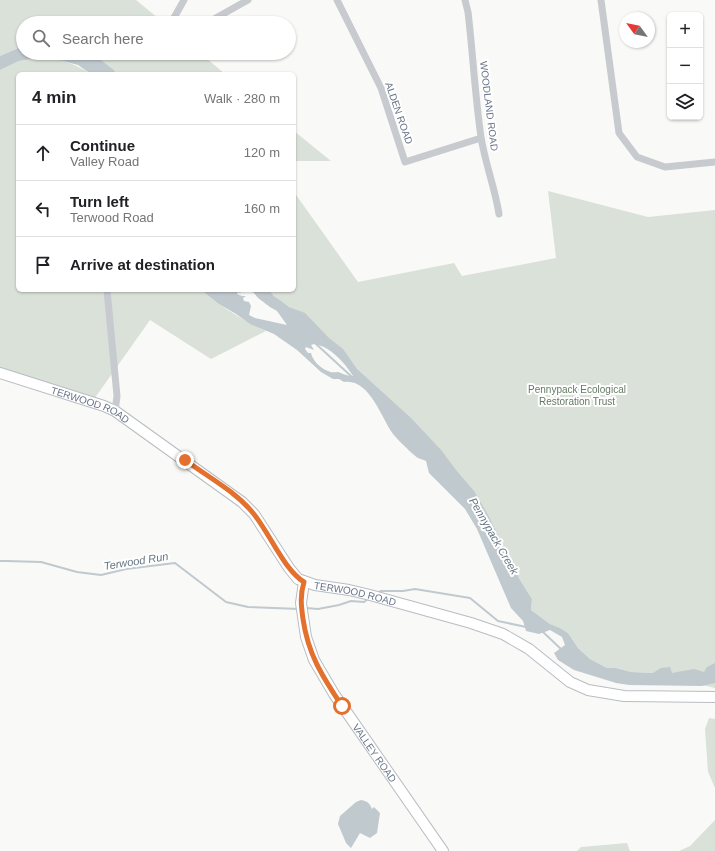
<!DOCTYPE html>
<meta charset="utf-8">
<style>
:root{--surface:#fff;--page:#f6f6f6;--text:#202124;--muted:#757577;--line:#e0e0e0}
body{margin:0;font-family:Arial,sans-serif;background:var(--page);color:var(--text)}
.controls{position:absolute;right:12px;top:12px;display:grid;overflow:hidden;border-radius:6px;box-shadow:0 1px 3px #0004}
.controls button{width:36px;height:36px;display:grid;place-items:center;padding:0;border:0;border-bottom:1px solid var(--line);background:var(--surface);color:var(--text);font:20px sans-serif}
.compass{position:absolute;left:619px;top:12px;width:36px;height:36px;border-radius:50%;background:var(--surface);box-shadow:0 1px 3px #0004;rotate:303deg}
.stop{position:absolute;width:12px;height:12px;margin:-9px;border:3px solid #e3702d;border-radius:50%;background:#fff}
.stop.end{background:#e3702d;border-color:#fff;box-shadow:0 1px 4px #0008}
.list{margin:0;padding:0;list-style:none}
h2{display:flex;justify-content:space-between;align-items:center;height:52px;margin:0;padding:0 16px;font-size:17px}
h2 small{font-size:13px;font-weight:400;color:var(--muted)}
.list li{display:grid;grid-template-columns:26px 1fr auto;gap:12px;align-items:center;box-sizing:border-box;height:56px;padding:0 16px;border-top:1px solid var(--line)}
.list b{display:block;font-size:15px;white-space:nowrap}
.list p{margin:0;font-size:13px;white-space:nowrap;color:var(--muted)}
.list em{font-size:13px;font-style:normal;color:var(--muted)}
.icon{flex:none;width:22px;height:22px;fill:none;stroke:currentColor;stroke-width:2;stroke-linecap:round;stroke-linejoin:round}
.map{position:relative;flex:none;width:715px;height:851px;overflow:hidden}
.search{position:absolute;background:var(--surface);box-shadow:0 1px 3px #0004;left:16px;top:16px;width:280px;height:44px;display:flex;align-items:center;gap:10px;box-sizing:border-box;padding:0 14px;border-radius:22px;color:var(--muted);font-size:15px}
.panel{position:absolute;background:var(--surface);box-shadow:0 1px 3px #0004;left:16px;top:72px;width:280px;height:220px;border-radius:6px}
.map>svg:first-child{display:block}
.green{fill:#dae1d8}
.water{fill:#c0c9ce;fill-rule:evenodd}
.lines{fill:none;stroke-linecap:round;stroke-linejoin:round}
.stream{stroke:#c0c9ce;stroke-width:2}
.secondary-casing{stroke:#b9bdc3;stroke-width:12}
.street{stroke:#c7cace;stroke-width:7}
.secondary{stroke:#fff;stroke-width:10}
.route{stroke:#e3702d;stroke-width:5}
.labels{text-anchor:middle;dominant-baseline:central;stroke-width:4;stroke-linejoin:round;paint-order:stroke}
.street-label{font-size:10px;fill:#687588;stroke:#fff}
.park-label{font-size:10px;fill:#657a63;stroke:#fff}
.water-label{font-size:11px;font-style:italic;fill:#647683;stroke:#fff}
</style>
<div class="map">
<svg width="715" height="851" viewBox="0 0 715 851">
<rect width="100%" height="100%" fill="#f9f9f7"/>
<!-- green -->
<path class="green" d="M 0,0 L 136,0 L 164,23 L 23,23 L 23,46 L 0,56 Z
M 92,53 L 200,53 L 225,74 L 116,74 L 114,70 Z
M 32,59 C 57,59 69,60 91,74 L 18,74 L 18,290 L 201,290 C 221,306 243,321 266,331 L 211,359 L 150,320 L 92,402 L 0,374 L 0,70 L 19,61 Z
M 294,131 L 331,161 L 294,161 Z
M 548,191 L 648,217 L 715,210 L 715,688 L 653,673 L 631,672 L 616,668 L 607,668 L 590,659 L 578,648 L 568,633 L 560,628 L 550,624 L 531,610 L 532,599 L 520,580 L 512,562 L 500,541 L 447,458 L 296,310 C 285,306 276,299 269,290 L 294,290 L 294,192 L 358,282 L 454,263 L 462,276 L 556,258 Z
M 709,718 L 715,719 L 715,788 L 708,772 L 705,729 Z
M 715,820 L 715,851 L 679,851 L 690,846 Z
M 627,843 L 630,851 L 577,851 L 581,847 Z"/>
<!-- water -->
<path class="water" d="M 23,46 L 23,53 L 92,53 L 114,70 L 116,74 L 91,74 L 78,65 L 63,61 L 48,59 L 32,59 L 19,61 L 0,70 L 0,56 Z
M 201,290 L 244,290 L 244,291 L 242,291 L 240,293 L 238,292 L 237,294 L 242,296 L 246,296 L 243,298 L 244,301 L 249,302 L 251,306 L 249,315 L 255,318 L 287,325 L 277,311 L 270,307 L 258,298 L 254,293 L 248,290 L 269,290 L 274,296 L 289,307 L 305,313 L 329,338 L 343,349 L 357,369 L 411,418 L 442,451 L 456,470 L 474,491 L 488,515 L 520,580 L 532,599 L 531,610 L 550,624 L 560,628 L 568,633 L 578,648 L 590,659 L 607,668 L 616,668 L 631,672 L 653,673 L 661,668 L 670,667 L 672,673 L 694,669 L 704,672 L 707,667 L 715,663 L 715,683 L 702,686 L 629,685 L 616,683 L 574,670 L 558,660 L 554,653 L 565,645 L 562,637 L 550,630 L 539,634 L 526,631 L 523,621 L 511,608 L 477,529 L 465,509 L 429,473 L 426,461 C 424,460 420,459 418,458 C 413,455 397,439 393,434 C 381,417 369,378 344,382 L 339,379 L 333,379 L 321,372 L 297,350 L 274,334 L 250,324 L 236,314 L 219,304 ZM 314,344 C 330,346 345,363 353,376 C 347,376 344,374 338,372 C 335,372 331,373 328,371 C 320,368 313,361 311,353 L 308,353 L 305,349 L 306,347 L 314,350 L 311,345 Z
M 361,800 C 368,801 370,804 372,809 L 374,807 L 380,813 L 377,833 L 370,838 L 360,833 L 351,848 L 346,843 L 338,824 L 340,816 L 356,802 Z"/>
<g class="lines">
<!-- stream -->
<path class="stream" d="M 315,343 L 352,377
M 0,561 L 7,561 L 41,562 L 77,572 L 101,575 L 126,569 L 175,563 L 226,602 L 248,607 L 300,609
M 377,593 L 381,591 L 403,591 L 415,589 L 470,598 L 498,621 L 526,627
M 306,608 L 318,609 L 339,605 L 351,601 L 364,602 L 368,599
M 542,631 L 562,650"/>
<!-- secondary casing -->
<g class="secondary-casing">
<g id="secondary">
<path id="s1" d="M 0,373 L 104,406 L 115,411 L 242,502 L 254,514 L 289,568 L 298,579 L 315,585 L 349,590 L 370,595 L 471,623 L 503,634 L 529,649 L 570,682 L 588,690 L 624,696 L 715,697"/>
<path id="s2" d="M 304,582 L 301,603 L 306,637 L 314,660 L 334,694 L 443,851"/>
</g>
</g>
<!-- street -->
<path class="street" d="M 337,0 L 381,88 L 405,162 L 481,138
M 465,0 L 468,12 C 473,54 475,96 481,137 C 485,163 495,188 499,214
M 601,0 L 619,133 L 637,157 L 665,167 L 715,162
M 171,23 L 184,0
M 207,23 L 248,0
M 153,54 L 153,53
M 107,290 L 117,396 L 115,411"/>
<!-- secondary -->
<use href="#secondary" class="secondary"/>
</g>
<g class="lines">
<!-- route -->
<path class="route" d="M 185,460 C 208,477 235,491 253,513 C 269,532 284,570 304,582 C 300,595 301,605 303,619 C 308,654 322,676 342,706"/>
</g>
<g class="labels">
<!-- street labels -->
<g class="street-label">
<text transform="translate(489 106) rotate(83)">WOODLAND ROAD</text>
<text transform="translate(399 113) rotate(71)">ALDEN ROAD</text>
<text stroke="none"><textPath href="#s1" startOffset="96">TERWOOD ROAD</textPath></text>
<text stroke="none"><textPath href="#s1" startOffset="432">TERWOOD ROAD</textPath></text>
<text stroke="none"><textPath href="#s2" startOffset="191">VALLEY ROAD</textPath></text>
</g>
<!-- park labels -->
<g class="park-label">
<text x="577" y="389">Pennypack Ecological<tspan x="577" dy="12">Restoration Trust</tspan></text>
</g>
<!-- water labels -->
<g class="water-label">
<text transform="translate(494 536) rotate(60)">Pennypack Creek</text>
<text transform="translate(136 561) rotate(-9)">Terwood Run</text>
</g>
</g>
</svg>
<div class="controls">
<button>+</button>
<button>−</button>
<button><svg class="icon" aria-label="layers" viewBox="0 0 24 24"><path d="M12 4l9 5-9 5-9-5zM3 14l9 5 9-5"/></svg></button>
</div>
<svg class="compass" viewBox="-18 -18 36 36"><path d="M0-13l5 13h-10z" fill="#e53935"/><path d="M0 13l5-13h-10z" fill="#757577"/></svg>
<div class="stop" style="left:342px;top:706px"></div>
<div class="stop end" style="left:185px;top:460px"></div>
<div class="search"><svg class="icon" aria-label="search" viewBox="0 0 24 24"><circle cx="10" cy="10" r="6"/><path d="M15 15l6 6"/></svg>Search here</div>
<section class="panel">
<h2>4 min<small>Walk · 280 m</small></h2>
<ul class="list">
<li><svg class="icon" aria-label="ahead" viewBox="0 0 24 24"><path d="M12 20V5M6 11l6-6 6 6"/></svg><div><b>Continue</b><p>Valley Road</p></div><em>120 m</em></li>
<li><svg class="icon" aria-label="left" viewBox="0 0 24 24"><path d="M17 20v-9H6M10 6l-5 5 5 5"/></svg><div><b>Turn left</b><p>Terwood Road</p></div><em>160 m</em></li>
<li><svg class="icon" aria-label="arrive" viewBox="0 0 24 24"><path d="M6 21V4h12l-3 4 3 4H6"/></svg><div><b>Arrive at destination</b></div></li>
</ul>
</section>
</div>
